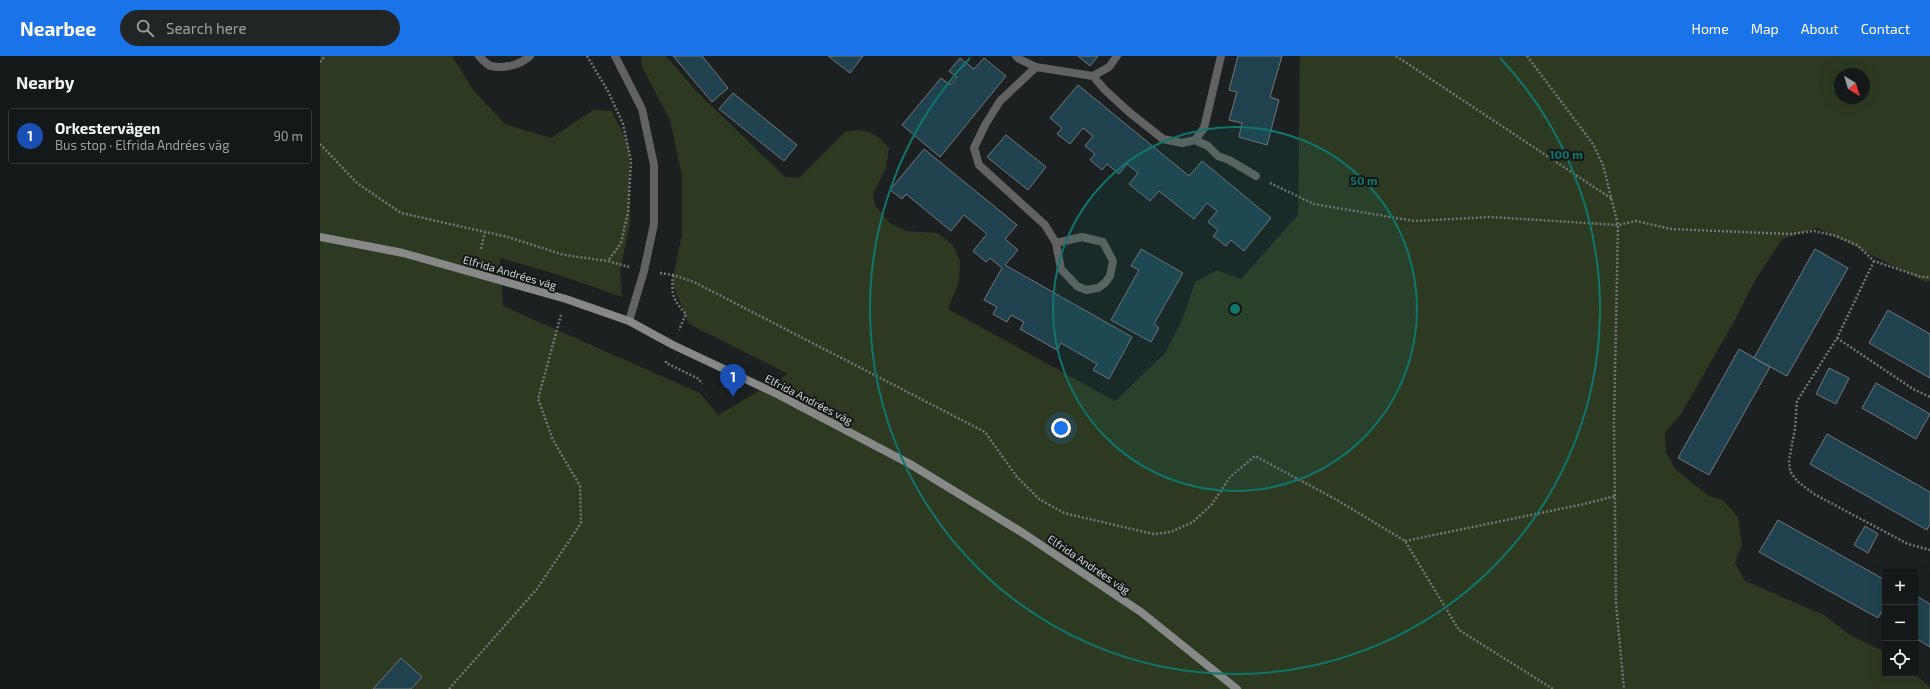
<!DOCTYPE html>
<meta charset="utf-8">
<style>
:root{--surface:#151818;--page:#222525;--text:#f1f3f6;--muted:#9da0a2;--line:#343737;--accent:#1a73e8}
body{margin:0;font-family:"Exo 2",sans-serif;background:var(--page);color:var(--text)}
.controls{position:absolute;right:12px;bottom:12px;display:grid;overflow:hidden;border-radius:4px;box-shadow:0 4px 16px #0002}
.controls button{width:36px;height:36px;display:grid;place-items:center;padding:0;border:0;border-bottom:1px solid var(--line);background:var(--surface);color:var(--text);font:20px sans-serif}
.compass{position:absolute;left:1514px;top:12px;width:36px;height:36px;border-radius:50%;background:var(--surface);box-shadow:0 4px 16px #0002;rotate:142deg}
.you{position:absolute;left:741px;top:372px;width:14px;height:14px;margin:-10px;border:3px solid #fff;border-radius:50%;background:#1a73e8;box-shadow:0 0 0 6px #1a73e833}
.badge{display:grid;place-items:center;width:26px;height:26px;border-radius:50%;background:var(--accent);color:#fff;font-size:13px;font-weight:700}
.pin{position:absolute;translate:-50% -33px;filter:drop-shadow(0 1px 2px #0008)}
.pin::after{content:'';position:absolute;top:21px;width:14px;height:12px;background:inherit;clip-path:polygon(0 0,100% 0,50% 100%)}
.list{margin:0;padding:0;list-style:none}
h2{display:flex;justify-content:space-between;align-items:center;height:52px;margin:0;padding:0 16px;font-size:17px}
h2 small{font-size:13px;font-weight:400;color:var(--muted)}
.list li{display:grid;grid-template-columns:26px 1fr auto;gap:12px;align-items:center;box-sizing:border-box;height:56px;margin:0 8px 8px;padding:0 8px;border:1px solid var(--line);border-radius:4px}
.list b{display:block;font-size:15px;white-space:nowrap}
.list p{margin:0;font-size:13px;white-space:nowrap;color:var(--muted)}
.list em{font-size:13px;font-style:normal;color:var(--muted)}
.icon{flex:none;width:22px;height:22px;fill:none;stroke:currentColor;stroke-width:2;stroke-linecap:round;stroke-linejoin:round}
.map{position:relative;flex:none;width:1610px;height:633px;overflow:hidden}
header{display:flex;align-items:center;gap:24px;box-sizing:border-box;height:56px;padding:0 20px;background:var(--accent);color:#fff}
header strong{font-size:19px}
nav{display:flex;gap:22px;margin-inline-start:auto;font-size:14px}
.search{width:280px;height:36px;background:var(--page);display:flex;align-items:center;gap:10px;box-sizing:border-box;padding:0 14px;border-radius:22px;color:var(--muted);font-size:15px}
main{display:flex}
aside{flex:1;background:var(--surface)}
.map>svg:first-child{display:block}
.green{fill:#2d3a21;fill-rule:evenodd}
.building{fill:#20424f;stroke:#737779}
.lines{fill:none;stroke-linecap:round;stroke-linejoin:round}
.path{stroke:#747777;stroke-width:2.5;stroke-dasharray:2 2;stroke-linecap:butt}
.lane{stroke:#616261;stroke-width:8}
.street{stroke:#616261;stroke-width:8}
.secondary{stroke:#868987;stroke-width:8}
.ring{fill:none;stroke:#0f766e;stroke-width:2}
.labels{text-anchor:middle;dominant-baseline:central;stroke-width:4;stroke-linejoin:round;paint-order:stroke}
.street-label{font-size:11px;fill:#d6d8d8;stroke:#131717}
.centre{fill:#0f766e;stroke:#131717;stroke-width:2}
.ring-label{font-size:12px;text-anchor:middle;font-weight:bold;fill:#0f766e;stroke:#131717;stroke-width:4;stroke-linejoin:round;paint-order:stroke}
</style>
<header>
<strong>Nearbee</strong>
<div class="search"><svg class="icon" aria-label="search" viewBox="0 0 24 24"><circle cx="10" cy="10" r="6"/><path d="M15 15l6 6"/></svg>Search here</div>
<nav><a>Home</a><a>Map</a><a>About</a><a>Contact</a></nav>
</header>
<main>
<aside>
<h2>Nearby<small></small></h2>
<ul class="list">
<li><span class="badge" style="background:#1a4fb4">1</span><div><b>Orkestervägen</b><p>Bus stop · Elfrida Andrées väg</p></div><em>90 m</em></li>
</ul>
</aside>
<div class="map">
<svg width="1610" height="633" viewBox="0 0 1610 633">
<rect width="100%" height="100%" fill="#1c2020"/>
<!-- green -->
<path class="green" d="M 0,0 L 132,0 L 154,35 L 185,68 L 231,82 L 273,54 L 292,55 L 309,90 L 310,168 L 300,215 L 302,241 L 239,219 L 180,202 L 183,250 L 380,337 L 398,359 L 468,318 L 369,268 L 352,227 L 362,179 L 362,120 L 350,64 L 322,11 L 321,0 L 346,0 L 377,36 L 465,121 L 479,122 L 525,76 C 546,71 556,77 569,92 L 566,112 L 553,138 L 555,149 L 571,168 L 586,175 L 618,177 L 633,189 L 640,206 L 639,226 L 628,253 L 795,345 L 845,297 L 862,264 L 875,226 L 897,214 L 921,223 L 978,159 L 980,0 L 1610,0 L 1610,225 L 1606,226 L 1498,172 L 1462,183 L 1433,228 L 1415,264 L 1361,358 L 1345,377 L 1346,396 L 1355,413 L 1389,440 L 1403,444 L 1418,461 L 1422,488 L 1415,507 L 1425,525 L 1504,559 L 1530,579 L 1565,596 L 1565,618 L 1595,618 L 1610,631 L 1610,633 L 0,633 ZM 1520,18 L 1544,18 L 1544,42 L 1520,42 Z"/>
<!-- building -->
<path class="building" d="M 353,0 L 382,0 L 408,32 L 392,46 Z
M 508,0 L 543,0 L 530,17 Z
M 758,0 L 778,0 L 770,10 Z
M 918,0 L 962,0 L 950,41 L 959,44 L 947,89 L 919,81 L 922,67 L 909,64 L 917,36 L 909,34 Z
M 640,2 L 654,13 L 664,2 L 686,20 L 620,101 L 582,69 L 621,22 L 630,29 L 637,21 L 629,15 Z
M 758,29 L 869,120 L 882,105 L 951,162 L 924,195 L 911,184 L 906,190 L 893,180 L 898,174 L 888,166 L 897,155 L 887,147 L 874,163 L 839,135 L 830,145 L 809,128 L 818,117 L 807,108 L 799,118 L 787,108 L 782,114 L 770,104 L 775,98 L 765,90 L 773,80 L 763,72 L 750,88 L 737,78 L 742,72 L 730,62 Z
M 413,37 L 477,89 L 464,105 L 399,53 Z
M 686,79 L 726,111 L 708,134 L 667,101 Z
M 604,93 L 697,169 L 685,183 L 698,194 L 685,209 L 812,281 L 789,323 L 773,314 L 777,308 L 741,287 L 737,294 L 700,273 L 704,266 L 691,259 L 687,266 L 673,258 L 677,251 L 664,244 L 682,212 L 670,202 L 666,206 L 653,195 L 667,178 L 644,159 L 631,175 L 586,138 L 582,143 L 570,134 Z
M 821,193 L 863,217 L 834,268 L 839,272 L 831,286 L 791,264 L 819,214 L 811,210 Z
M 1495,193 L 1528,212 L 1467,320 L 1434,302 Z
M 1568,254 L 1610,278 L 1610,322 L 1549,287 Z
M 1419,293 L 1450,311 L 1389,419 L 1358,402 Z
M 1509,312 L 1529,322 L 1516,348 L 1496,338 Z
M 1556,327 L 1610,358 L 1596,383 L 1542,352 Z
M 1507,378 L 1610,436 L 1610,468 L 1607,474 L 1490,408 Z
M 1458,464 L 1565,524 L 1565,550 L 1558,562 L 1439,496 Z
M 1545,470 L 1558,478 L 1548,497 L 1534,489 Z
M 1595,539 L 1610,548 L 1610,591 L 1595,582 Z
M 81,602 L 102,621 L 91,633 L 53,633 Z"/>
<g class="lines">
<!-- path -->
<path class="path" d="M 267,0 L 288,35 L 303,68 L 311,105 L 308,156 L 301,187 L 288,205
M 1076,0 L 1292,143
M 1207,0 L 1273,88 L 1283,109 L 1298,169 L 1294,366 L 1296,547 L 1304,633
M 0,6 L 5,0
M 0,88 L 37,127 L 81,157 L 188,181 L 244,199 L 288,205 L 309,211
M 950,127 L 994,148 L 1094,165 L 1171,161 L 1298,169 L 1316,165 L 1351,173 L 1470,178 L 1494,175 L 1516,180 L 1537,189 L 1554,205 L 1601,221 L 1610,221
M 161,193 L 165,176
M 1554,205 L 1517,282 L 1477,345 L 1475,373 L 1469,404 L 1470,415 L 1477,425 L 1494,438 L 1522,453 L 1588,488 L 1610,494
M 340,217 L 353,219 L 374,226 L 665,376 L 697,421 L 719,443 L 744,457 L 833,478 L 851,476 L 873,466 L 892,448 L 910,421 L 935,400 L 1017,444 L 1085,485 L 1139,574 L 1233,633
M 353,219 C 351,238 353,244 366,258 L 359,274
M 1517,282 L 1593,333 L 1610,341
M 346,305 L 346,307 L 379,323 L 382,328
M 1085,485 L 1264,448 L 1295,440
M 129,633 L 217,533 L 261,467 L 260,430 L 233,384 L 218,343 L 241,259"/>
<!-- lane -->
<path class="lane" d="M 159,0 C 162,3 167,9 171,10 C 185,13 200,9 210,0
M 696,0 L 699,3 L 716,11 L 773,20 L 789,11 L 797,0
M 716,11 L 680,45 L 665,69 L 654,92 L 659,109 L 725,169 L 736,187 L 741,213 L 757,230 L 766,234 L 778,232 L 785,227 L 790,220 L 793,205 L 783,186 L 762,181 L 736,187
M 773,20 L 785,34 L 809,56 L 843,83 L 862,87 L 875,84 L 888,90 L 898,100 L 909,104 L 936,120
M 875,84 L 884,72 L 901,0"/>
<!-- street -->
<path class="street" d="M 295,0 L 322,53 L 334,109 L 334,168 L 324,215 L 309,265"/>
<!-- secondary -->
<path class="secondary" d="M 0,181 L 83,197 L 246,243 L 309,265 L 353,289 L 457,338 L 590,408 L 703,477 L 821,556 L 917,633"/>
</g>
<!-- distance rings -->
<circle cx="915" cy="253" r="182" fill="#0f766e" fill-opacity=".12"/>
<g class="ring">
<circle cx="915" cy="253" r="182"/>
<path d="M1180 2A365 365 0 1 1 650 2"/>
</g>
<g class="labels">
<!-- street labels -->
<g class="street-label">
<text transform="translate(190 216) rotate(16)">Elfrida Andrées väg</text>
<text transform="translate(489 343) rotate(27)">Elfrida Andrées väg</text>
<text transform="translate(769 508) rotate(34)">Elfrida Andrées väg</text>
</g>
</g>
<circle cx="915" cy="253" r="6" class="centre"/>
<g class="ring-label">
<text x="1246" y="103">100 m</text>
<text x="1044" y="129">50 m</text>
</g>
</svg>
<div class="controls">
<button>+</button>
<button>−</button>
<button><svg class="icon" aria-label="locate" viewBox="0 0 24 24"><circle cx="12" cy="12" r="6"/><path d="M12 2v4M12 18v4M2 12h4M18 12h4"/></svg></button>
</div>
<svg class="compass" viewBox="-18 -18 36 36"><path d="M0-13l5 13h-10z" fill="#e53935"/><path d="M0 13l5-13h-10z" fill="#9da0a2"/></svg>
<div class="you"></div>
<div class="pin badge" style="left:413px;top:341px;background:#1a4fb4">1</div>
</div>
</main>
